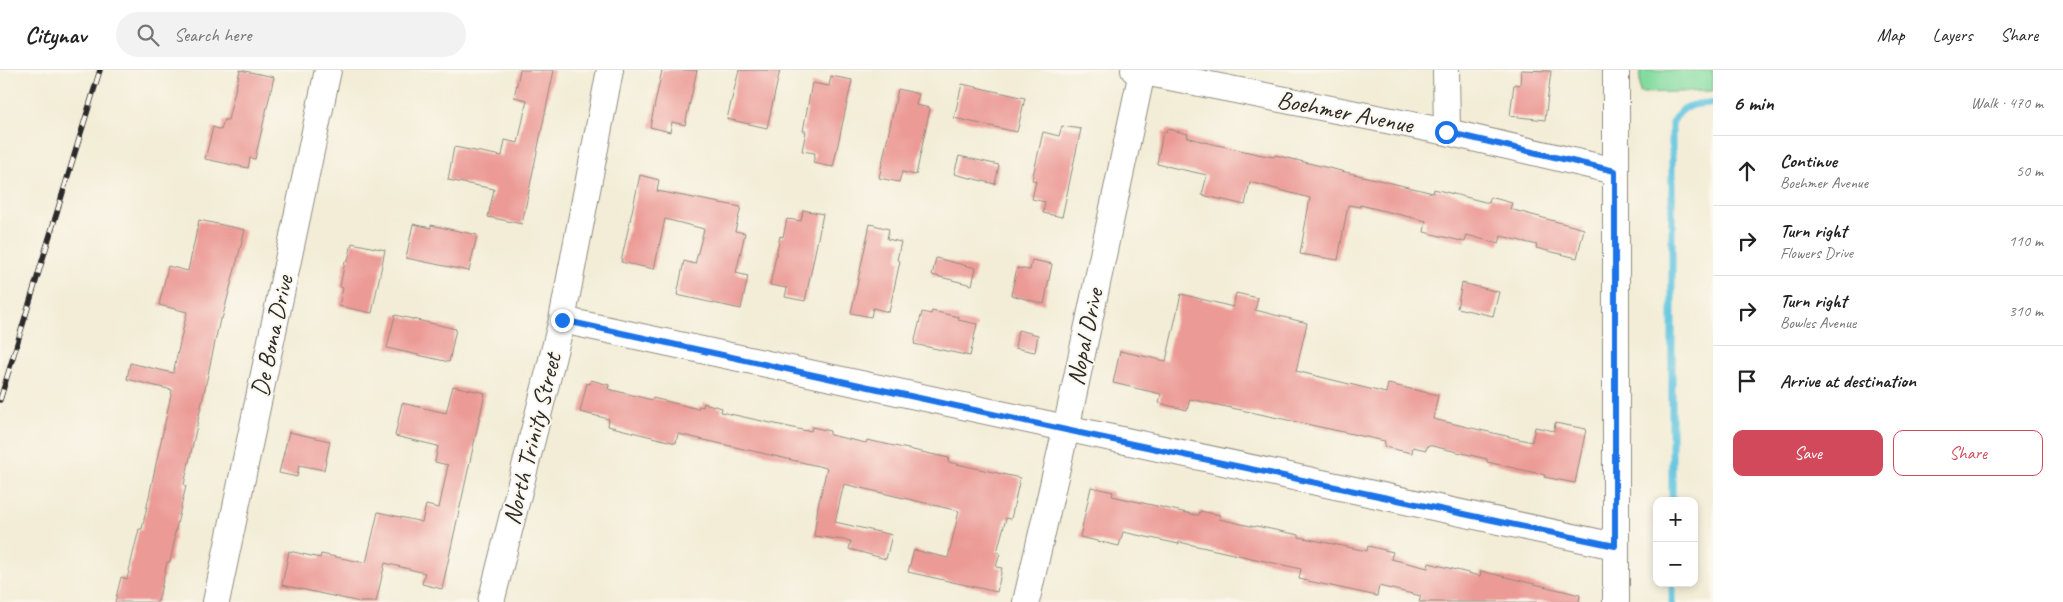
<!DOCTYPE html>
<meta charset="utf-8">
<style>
:root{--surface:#fff;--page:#f2f2f2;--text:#222;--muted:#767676;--line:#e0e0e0;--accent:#d1495b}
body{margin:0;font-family:Caveat,sans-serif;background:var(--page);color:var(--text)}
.controls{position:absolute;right:15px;bottom:15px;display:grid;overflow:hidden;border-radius:10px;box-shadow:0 2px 8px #0003}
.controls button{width:45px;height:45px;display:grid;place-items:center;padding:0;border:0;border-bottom:1px solid var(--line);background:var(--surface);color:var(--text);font:25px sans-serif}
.stop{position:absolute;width:15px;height:15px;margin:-11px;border:4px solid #1a73e8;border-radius:50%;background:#fff}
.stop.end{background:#1a73e8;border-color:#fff;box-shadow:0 1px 5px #0008}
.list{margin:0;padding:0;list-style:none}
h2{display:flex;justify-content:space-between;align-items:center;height:65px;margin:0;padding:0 20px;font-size:21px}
h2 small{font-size:16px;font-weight:400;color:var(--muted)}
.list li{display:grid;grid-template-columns:32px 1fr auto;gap:15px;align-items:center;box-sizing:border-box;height:70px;padding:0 20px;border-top:1px solid var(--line)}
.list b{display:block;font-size:19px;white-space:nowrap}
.list p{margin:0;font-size:16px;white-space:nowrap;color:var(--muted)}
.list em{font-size:16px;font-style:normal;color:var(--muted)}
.actions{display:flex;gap:10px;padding:15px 20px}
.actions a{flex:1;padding:11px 0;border:1px solid var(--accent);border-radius:10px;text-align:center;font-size:18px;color:var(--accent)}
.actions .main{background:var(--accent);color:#fff}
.icon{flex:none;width:28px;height:28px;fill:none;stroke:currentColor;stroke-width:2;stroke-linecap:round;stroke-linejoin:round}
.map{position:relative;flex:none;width:1713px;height:532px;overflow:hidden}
header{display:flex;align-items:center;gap:30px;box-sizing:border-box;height:70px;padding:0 25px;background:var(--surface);border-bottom:1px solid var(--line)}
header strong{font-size:24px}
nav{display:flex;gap:28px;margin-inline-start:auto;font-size:18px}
.search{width:350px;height:45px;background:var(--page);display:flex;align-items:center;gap:12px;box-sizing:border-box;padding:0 18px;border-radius:28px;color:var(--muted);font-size:19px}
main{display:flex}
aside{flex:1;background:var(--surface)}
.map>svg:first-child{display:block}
.green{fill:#83db9f;stroke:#578365}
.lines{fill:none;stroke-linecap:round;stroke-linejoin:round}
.stream{stroke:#62c5e0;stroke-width:7}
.building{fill:#ec9a95}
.minor-casing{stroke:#8f8c81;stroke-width:28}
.minor{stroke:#fff;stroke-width:26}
.rail-casing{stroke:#2b2b2b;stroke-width:5.5}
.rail{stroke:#fbf7ec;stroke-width:4;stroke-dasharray:11;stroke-linecap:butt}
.route{stroke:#1a73e8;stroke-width:6}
.labels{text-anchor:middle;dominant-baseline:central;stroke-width:4;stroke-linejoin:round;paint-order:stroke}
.street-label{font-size:25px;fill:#2b2b2b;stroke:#fbf7ec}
</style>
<header>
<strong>Citynav</strong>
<div class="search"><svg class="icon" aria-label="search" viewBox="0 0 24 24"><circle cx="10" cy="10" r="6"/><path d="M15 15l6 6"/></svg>Search here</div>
<nav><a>Map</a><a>Layers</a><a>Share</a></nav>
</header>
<main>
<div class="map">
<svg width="1713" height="532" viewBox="0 0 1713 532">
<rect width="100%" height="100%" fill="#fbf7ec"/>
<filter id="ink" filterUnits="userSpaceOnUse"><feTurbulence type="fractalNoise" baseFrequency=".02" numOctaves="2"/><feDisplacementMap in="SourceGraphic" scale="10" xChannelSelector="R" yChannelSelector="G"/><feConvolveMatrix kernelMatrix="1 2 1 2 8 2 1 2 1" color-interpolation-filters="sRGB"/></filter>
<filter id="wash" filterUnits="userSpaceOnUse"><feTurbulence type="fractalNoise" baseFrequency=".0096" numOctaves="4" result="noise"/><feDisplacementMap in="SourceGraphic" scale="20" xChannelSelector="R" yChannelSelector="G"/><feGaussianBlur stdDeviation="1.12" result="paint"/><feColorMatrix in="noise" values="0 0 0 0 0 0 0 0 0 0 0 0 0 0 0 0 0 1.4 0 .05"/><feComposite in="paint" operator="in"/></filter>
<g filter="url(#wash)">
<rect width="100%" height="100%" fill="#f3edd7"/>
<!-- green -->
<path class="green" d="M 1640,0 L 1713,0 L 1713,21 L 1640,23 Z"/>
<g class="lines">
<!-- stream -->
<path class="stream" d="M 1672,431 L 1672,53 C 1682,34 1694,34 1713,33
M 1672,532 L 1672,513"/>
</g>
<g id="blocks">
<!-- building -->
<path class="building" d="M 240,0 L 274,7 L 255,89 L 250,88 L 248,98 L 205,89 L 213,57 L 221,60 L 224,50 L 228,50 Z
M 520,0 L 554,0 L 522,154 L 488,147 L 494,119 L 448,110 L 454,77 L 502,86 L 505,70 L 518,73 L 527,30 L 514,27 Z
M 662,0 L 697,0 L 685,55 L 672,52 L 670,62 L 650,57 Z
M 739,0 L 780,0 L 767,58 L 727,49 Z
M 1521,0 L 1551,1 L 1545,50 L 1510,46 L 1514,14 L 1520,15 Z
M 831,6 L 852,10 L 833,97 L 813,93 L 815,83 L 802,81 L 806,61 L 803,61 L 812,13 L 829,16 Z
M 962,14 L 1025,28 L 1017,62 L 954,48 Z
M 898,19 L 919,24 L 916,35 L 930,38 L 916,105 L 902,102 L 899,112 L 879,108 Z
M 1062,56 L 1081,59 L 1062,147 L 1043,143 L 1045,132 L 1032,129 L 1036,111 L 1032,110 L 1043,62 L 1059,66 Z
M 1167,59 L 1188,64 L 1187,67 L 1204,72 L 1262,85 L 1274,87 L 1275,85 L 1433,123 L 1434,119 L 1489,133 L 1490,127 L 1512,133 L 1510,139 L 1584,159 L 1577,188 L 1536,178 L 1537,175 L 1501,166 L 1499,174 L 1467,165 L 1465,172 L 1424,162 L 1426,151 L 1360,135 L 1360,137 L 1348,135 L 1338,190 L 1300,184 L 1310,128 L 1250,112 L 1245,135 L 1202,125 L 1207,105 L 1157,94 L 1163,62 L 1166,63 Z
M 959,86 L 999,95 L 995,114 L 954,104 Z
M 640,105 L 659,110 L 657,121 L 741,137 L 735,161 L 745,163 L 736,203 L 748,206 L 741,239 L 677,225 L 684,191 L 695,194 L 704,159 L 665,149 L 654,199 L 621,192 Z
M 803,140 L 823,144 L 805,231 L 785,227 L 787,218 L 770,215 L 780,166 L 783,167 L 787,149 L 801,151 Z
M 199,150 L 245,160 L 222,249 L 220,249 L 184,415 L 186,416 L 174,467 L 175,467 L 170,492 L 167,492 L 158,532 L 115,532 L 121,507 L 127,509 L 139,459 L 142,459 L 172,320 L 127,309 L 130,293 L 173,303 L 187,242 L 159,235 L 168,196 L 188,201 Z
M 413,154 L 431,158 L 431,155 L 477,165 L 469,201 L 406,188 Z
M 870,154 L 889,159 L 887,169 L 901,172 L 897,190 L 900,191 L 889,242 L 873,238 L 871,247 L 851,243 Z
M 352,173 L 385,180 L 372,243 L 339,236 L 343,218 L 340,217 L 345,191 L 348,191 Z
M 936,188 L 976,198 L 972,215 L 932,205 Z
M 1032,190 L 1052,194 L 1044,234 L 1011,225 L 1017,198 L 1030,200 Z
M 1462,213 L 1499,222 L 1493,246 L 1457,238 Z
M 1236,223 L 1258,228 L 1255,240 L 1307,253 L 1296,301 L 1386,323 L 1388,314 L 1438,325 L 1433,349 L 1532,372 L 1535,357 L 1554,361 L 1555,353 L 1586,359 L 1575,413 L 1544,407 L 1545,405 L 1487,392 L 1487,389 L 1428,375 L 1426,380 L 1413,377 L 1412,383 L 1384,377 L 1385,371 L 1190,329 L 1187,340 L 1159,333 L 1161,324 L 1113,313 L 1120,281 L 1166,291 L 1181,224 L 1233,237 Z
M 932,241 L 959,247 L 958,250 L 977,254 L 970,286 L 914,274 L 922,242 L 931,244 Z
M 395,245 L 456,259 L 449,292 L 387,278 Z
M 1018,260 L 1038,265 L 1035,282 L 1015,278 Z
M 591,310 L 609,315 L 608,319 L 652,330 L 653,328 L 698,339 L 699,336 L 703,337 L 704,333 L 722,338 L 721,342 L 807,361 L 807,360 L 811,361 L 812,357 L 830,361 L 830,365 L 866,373 L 867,370 L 949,388 L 948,392 L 1020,408 L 1011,449 L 1006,448 L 997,482 L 1000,483 L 996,497 L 1002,498 L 997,522 L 908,502 L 914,480 L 948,488 L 959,441 L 844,414 L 835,452 L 892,465 L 886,489 L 849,479 L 851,471 L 814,466 L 818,436 L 827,398 L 678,364 L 676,373 L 608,356 L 609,349 L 580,342 L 587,313 L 590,314 Z
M 453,316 L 485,323 L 442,519 L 422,514 L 425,503 L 385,493 L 376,532 L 360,532 L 282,515 L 289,481 L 320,488 L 321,484 L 366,493 L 378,442 L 422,452 L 426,435 L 439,438 L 448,395 L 435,392 L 438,376 L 395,366 L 402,333 L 446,343 Z
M 289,362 L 330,371 L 324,400 L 299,395 L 297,407 L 279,403 Z
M 1091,417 L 1113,422 L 1112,426 L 1196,445 L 1199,445 L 1200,441 L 1220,445 L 1219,449 L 1255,457 L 1256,456 L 1299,465 L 1299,467 L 1367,481 L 1368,476 L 1393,482 L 1391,489 L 1428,498 L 1429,493 L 1480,506 L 1481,501 L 1580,525 L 1579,532 L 1419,532 L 1421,526 L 1379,516 L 1377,526 L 1299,509 L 1301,499 L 1179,472 L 1179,474 L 1123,462 L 1119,476 L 1080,467 Z"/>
</g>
</g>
<g filter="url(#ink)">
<use href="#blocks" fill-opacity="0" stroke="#8f8c81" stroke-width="1"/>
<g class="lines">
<!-- minor casing -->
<g class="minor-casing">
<path id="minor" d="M 1134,0 L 1447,62 L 1615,101
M 1446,0 L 1447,62
M 1616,0 L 1616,532
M 562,250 L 1615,476
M 216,532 L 328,0
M 491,532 L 562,250 L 610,0
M 1026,532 L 1066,359 L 1142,2"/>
</g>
<!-- minor -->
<use href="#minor" class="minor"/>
<!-- rail casing -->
<g class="rail-casing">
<path id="rail" d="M 0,330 L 100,0"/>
</g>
<!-- rail -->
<use href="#rail" class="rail"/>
</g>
</g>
<g class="lines" filter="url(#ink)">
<!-- route -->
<path class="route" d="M 562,250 L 1066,360 L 1615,476 L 1615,101 L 1446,62"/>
</g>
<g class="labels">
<!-- street labels -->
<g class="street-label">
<text transform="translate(1345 42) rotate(11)">Boehmer Avenue</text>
<text transform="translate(272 266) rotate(-78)">De Bona Drive</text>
<text transform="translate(1085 267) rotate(-78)">Nopal Drive</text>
<text transform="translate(532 369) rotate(-76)">North Trinity Street</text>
</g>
</g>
</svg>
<div class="controls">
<button>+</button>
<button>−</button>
</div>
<div class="stop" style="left:1446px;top:62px"></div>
<div class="stop end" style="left:562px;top:250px"></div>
</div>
<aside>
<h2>6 min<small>Walk · 470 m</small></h2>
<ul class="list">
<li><svg class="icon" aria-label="ahead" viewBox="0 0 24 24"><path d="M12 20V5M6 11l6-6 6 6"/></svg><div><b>Continue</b><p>Boehmer Avenue</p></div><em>50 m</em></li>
<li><svg class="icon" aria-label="right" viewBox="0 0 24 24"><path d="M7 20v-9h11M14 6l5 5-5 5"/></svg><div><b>Turn right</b><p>Flowers Drive</p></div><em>110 m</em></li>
<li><svg class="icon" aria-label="right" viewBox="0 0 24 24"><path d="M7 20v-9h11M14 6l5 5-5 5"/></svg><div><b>Turn right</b><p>Bowles Avenue</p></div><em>310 m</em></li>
<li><svg class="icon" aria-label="arrive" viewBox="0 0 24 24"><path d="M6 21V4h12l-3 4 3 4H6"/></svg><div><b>Arrive at destination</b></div></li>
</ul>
<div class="actions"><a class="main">Save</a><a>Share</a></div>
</aside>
</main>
